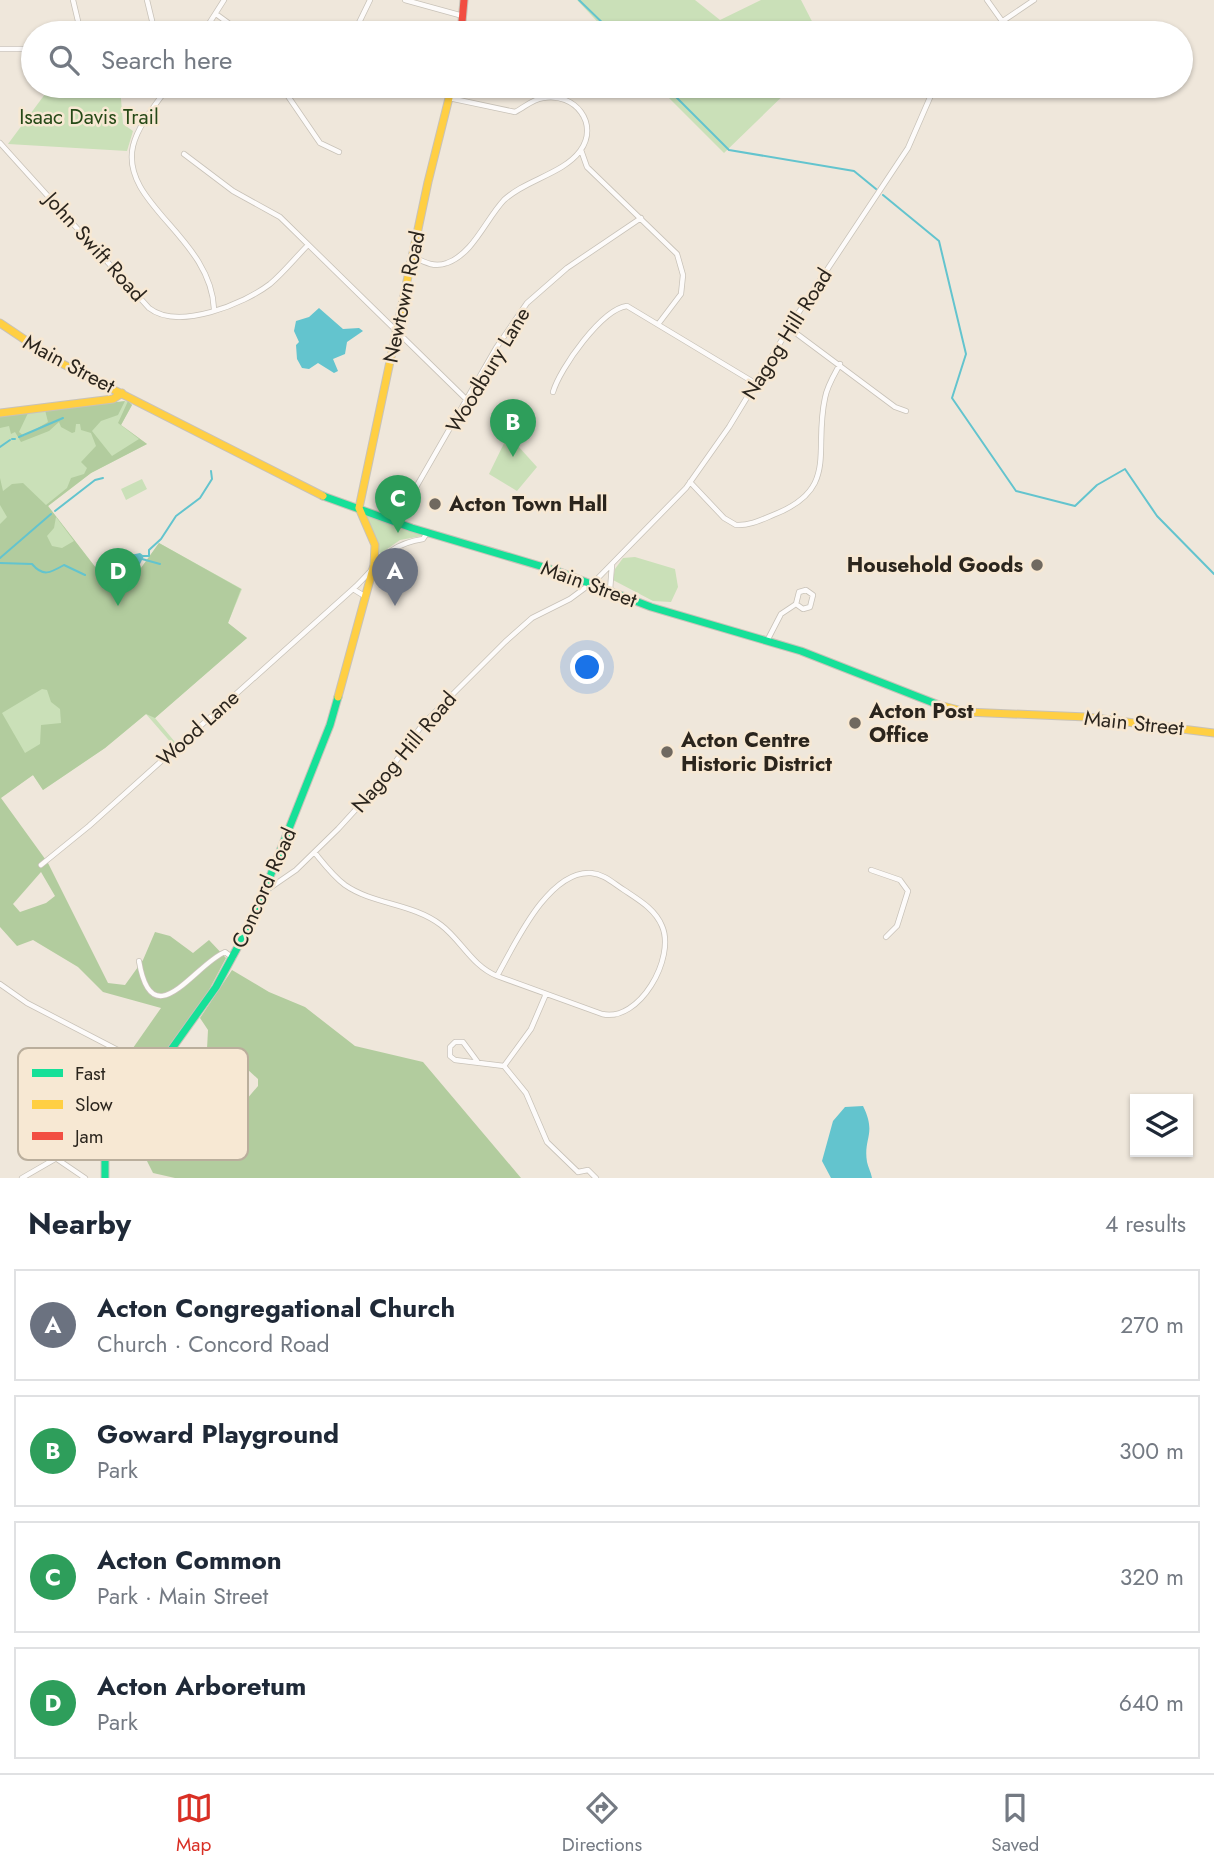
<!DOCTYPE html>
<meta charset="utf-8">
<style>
:root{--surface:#fff;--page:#f2f2f3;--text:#1f2937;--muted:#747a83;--line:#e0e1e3;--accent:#d93025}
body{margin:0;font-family:Jost,sans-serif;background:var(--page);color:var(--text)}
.controls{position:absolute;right:21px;bottom:21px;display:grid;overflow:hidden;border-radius:0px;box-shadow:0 2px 5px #0004}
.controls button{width:63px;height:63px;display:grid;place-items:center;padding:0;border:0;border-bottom:2px solid var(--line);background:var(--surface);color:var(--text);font:35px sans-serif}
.you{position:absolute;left:588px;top:668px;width:24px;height:24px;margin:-18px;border:5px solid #fff;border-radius:50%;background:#1a73e8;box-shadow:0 0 0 10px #1a73e833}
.badge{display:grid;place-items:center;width:46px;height:46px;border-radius:50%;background:var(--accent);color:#fff;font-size:23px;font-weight:700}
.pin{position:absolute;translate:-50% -58px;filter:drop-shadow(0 2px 4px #0008)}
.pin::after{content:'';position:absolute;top:37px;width:24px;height:21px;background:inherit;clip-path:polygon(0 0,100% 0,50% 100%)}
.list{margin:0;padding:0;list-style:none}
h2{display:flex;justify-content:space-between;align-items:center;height:91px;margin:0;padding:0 28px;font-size:30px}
h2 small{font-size:23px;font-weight:400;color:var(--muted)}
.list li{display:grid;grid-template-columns:46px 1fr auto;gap:21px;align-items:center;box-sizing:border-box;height:112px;margin:0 14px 14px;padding:0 14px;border:2px solid var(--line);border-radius:0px}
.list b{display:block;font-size:26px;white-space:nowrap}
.list p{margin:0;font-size:23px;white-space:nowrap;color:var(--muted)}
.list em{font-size:23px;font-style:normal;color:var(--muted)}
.icon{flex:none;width:38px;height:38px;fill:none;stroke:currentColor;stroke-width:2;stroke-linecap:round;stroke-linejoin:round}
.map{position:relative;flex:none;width:1214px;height:1178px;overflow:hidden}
.search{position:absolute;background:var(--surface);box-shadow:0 2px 5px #0004;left:21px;right:21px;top:21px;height:77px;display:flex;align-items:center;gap:18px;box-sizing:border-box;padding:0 24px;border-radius:38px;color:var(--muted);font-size:26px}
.sheet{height:595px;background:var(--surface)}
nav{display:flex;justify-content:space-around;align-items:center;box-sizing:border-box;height:98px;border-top:2px solid var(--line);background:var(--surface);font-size:19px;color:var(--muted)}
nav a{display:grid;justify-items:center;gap:4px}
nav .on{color:var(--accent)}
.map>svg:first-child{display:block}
.green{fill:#cae0b8}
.forest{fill:#b2cc9e;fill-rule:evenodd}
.water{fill:#63c4ce}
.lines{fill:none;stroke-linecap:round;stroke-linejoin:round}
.stream{stroke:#63c4ce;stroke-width:2}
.street-casing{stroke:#c8c2b8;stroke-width:6}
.fast-casing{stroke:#c8c2b8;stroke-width:9}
.slow-casing{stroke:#c8c2b8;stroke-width:9}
.jam-casing{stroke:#c8c2b8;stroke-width:9}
.street{stroke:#fdfbfa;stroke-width:4.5}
.fast{stroke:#16e098;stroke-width:7}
.slow{stroke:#ffcf43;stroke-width:7}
.jam{stroke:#f24e42;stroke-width:7}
.poi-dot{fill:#706960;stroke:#f7e8d3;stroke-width:2.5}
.labels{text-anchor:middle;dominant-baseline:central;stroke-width:5;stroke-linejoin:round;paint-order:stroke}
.park-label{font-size:21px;fill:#264917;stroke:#f7e8d3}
.street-label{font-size:21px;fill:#2b251d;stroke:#f7e8d3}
.poi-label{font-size:21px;font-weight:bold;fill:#2b251d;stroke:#f7e8d3;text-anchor:start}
.key{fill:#f7e8d3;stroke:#baae9c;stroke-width:2}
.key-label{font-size:19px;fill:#2b251d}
</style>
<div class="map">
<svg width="1214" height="1178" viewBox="0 0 1214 1178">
<rect width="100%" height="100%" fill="#efe7db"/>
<!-- green -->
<path class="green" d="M 577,0 L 695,0 L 720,20 L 761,0 L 801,0 L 818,33 L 608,33 Z
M 51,86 L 120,86 L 123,124 L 133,131 L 127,151 L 8,144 Z
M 657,86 L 793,86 L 724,153 Z
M 128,401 L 132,405 L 121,425 L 147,444 L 91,473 L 48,506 L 96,568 L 102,584 L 141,568 L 159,543 L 242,589 L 228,623 L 247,638 L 155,718 L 175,742 L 173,745 L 146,714 L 105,748 L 43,790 L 33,775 L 0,798 L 0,417 Z
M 508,435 L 537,467 L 517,491 L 489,474 Z
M 142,479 L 147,489 L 126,500 L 121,489 Z
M 361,511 L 422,532 L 422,536 L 400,540 L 380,554 L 369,522 Z
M 635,557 L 675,569 L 678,587 L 671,602 L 653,601 L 613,580 L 615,569 L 623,558 Z"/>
<!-- forest -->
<path class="forest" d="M 125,401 L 118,415 L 101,421 L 92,431 L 112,456 L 139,439 L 118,423 L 128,401 L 132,405 L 121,425 L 147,444 L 91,473 L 48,506 L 96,568 L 102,584 L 141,568 L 159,543 L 241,589 L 228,623 L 247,638 L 155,718 L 146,714 L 105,748 L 43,790 L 33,775 L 1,798 L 48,863 L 108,983 L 125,985 L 143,960 L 155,932 L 170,936 L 193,953 L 209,940 L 226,958 L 209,990 L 163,1057 C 151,1064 143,1055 133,1048 L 161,1008 L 103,992 L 78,967 L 33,940 L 17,946 L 0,927 L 0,524 L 7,517 L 0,505 L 0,478 L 3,491 L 12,484 L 23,483 L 46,505 L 67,488 L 71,478 L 84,474 L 87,468 L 81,462 L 96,446 L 91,433 L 81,430 L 80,424 L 76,424 L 75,432 L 72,433 L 61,427 L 59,422 L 49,431 L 21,442 L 15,432 L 11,434 L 9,426 L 0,428 L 0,417 L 28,413 L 19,432 L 24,436 L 48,422 L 45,410 ZM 56,517 L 74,541 L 62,548 L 52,546 L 47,536 L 54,528 ZM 42,689 L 47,690 L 51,702 L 60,709 L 61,723 L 41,725 L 40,744 L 25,753 L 2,713 ZM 41,872 L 55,896 L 46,903 L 20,912 L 13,904 Z
M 232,970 L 269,992 L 305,1007 L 355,1046 L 423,1062 L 521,1178 L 175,1178 L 153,1173 L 130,1127 L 138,1116 L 131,1112 L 149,1089 L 156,1094 L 171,1087 L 181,1102 L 187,1129 L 201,1136 L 211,1123 L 230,1119 L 258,1086 L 258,1079 L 233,1056 L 217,1073 L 205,1079 L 185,1066 L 199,1050 L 207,1049 L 208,1030 L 200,1018 Z"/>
<!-- water -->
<path class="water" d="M 319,308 L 343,329 L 359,328 L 363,331 L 347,342 L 345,354 L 333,359 L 338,371 L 334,373 L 318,363 L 309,369 L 302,368 L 297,359 L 296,345 L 299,342 L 294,331 L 296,321 L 309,317 Z
M 140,553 L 144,556 L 140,564 L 102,580 L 98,569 L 102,561 Z
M 863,1106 C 877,1134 863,1138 867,1162 C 868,1167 871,1172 872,1178 L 831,1178 L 822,1161 L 833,1121 L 845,1107 Z"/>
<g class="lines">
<!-- stream -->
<path class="stream" d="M 579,0 L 613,33
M 665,86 L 729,150 L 854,171 L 876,189
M 883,195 L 939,241 L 966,354 L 952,398 L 1016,491 L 1075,506 L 1097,485 L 1125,469 L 1157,516 L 1214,574
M 19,437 L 63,418
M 12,439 L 15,439
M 0,447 L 10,440
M 55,511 L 95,480 L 103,478
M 142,556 L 149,556 L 149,550 L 161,539 L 176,516 L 200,498 L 212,479 L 211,471
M 0,558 L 51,514
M 142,559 L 160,564
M 0,563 L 32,564 C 43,577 50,573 64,565 L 85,575"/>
<!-- street casing -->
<g class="street-casing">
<path id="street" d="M 73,0 L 78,21 L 76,33
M 147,0 L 155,33
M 405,0 L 463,16
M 987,0 L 1002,21
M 216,14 L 242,33
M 203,33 L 224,0
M 354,33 L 370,0
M 985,33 L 1034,0
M 0,49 L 33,49
M 169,86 C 156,104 138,125 133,146 C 120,204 211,237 214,309
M 281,86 L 320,143 L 339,152
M 288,96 L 302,86
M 0,143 L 149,308 C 178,331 244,304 270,284 C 284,272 295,258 308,245
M 581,150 L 587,167 L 677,254 L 683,275 L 681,294 L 659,323
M 184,154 L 233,191 L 280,217 L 467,400
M 412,256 C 424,262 434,268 447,263 C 473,254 486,219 504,200 C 525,180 563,174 580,151 C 600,124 575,92 543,98 C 533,99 525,107 515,112 L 449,98
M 789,328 L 895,407 L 906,411
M 553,392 C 560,368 602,309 627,306 L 755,383
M 690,482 L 724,518 L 736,525 C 749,526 761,520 773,515 C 840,489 813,452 825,398 C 827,386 834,375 840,364
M 396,522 L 496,348 L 527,303 L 567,268 L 641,218
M 353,589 L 366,597
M 610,590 L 612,565
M 767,641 L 781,614 L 796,604 L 799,592 L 806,590 L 813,595 L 810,607 L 803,609 L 796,604
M 315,853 C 324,864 333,876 345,885 C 374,905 412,903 441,925 C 461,940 472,966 497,976 C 514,946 548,870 591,873 C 604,874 613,883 624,890 C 639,900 655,909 662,926 C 676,958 639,1023 602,1014 L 497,976
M 41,865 L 89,826 L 353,589 C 380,564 385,545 423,539 L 427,533
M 871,870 L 900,880 L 908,891 L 897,926 L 886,937
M 264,892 L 296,870 L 338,829 L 380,783 L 423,724 L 505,642 L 532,618 L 570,599 L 597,579 L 686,488 L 729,427 L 797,315 L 908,148 L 935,86
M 139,961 C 152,1039 195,964 225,952 L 233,958
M 0,984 L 27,1003 L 137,1060 L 156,1073
M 477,1061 L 463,1042 L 455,1042 L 450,1047 L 450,1056 L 455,1060 L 504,1066 L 526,1093 L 547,1142 L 578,1172
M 504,1066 L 531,1029 L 546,994
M 57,1159 L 85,1178
M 578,1172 L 588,1170 L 596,1178
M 22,1178 L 107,1129 L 115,1128"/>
</g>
<!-- fast casing -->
<g class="fast-casing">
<path id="fast" d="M 323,496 L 412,528 L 557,571 L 651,607 L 801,651 L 939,705
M 105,1178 L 105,1156 L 115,1128 L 216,987 L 254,917 L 330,725 L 338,697"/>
</g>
<!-- slow casing -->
<g class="slow-casing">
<path id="slow" d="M 0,323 L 55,360 L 323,496
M 0,413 L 113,399 L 122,393
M 359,508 L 428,182 L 452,86
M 338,697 L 374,565 L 375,545 L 359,508
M 939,705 L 966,712 L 1087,717 L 1214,733"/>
</g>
<!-- jam casing -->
<g class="jam-casing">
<path id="jam" d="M 461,33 L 464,0"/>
</g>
<!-- street -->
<use href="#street" class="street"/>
<!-- fast -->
<use href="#fast" class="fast"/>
<!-- slow -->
<use href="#slow" class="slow"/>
<!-- jam -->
<use href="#jam" class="jam"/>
</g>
<!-- markers -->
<g class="poi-dot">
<circle cx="435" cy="504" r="7"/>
<circle cx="1037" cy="565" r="7"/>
<circle cx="855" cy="723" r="7"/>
<circle cx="667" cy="752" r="7"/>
</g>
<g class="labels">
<!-- park labels -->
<g class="park-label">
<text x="89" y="117">Isaac Davis Trail</text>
</g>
<!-- street labels -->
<g class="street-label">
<text transform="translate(95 247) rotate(48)">John Swift Road</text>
<text transform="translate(404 297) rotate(-78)">Newtown Road</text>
<text transform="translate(787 334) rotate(-58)">Nagog Hill Road</text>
<text transform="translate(69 364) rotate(28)">Main Street</text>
<text transform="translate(488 370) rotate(-59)">Woodbury Lane</text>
<text transform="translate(589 584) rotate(20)">Main Street</text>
<text transform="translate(1134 723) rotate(6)">Main Street</text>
<text transform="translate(198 728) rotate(-42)">Wood Lane</text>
<text transform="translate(404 752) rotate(-50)">Nagog Hill Road</text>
<text transform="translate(264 888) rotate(-66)">Concord Road</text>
</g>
<!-- poi labels -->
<g class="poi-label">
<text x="449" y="504">Acton Town Hall</text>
<text x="1023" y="565" text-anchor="end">Household Goods</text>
<text x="869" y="711">Acton Post<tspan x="869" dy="24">Office</tspan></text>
<text x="681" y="740">Acton Centre<tspan x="681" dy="24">Historic District</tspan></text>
</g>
</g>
<!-- legend -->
<rect x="18" y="1048" width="230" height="112" rx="10" class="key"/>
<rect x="32" y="1069" width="31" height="8" fill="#16e098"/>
<rect x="32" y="1100" width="31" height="9" fill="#ffcf43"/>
<rect x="32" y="1132" width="31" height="8" fill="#f24e42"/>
<g class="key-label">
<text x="75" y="1080">Fast</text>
<text x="75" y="1111">Slow</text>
<text x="75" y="1143">Jam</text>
</g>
</svg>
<div class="controls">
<button><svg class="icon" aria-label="layers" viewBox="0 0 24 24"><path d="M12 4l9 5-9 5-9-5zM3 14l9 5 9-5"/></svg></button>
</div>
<div class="you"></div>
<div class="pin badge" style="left:395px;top:606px;background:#6b7280">A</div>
<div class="pin badge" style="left:513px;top:457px;background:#2e9e5b">B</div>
<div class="pin badge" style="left:398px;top:533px;background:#2e9e5b">C</div>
<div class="pin badge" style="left:118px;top:606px;background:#2e9e5b">D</div>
<div class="search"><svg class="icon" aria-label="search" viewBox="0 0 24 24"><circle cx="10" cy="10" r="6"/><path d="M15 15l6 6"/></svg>Search here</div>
</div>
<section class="sheet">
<h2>Nearby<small>4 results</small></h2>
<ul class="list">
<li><span class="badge" style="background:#6b7280">A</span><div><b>Acton Congregational Church</b><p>Church · Concord Road</p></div><em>270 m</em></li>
<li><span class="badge" style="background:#2e9e5b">B</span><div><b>Goward Playground</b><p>Park</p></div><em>300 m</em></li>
<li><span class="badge" style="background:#2e9e5b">C</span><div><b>Acton Common</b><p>Park · Main Street</p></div><em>320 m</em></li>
<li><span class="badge" style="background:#2e9e5b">D</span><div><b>Acton Arboretum</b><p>Park</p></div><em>640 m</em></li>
</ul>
</section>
<nav>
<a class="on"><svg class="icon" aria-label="map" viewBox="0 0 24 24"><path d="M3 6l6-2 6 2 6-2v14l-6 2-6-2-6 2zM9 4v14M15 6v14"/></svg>Map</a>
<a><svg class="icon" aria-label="directions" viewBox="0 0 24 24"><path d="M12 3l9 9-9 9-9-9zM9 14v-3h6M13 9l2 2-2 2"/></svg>Directions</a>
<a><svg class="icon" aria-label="saved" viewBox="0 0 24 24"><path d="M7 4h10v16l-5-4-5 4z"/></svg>Saved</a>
</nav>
